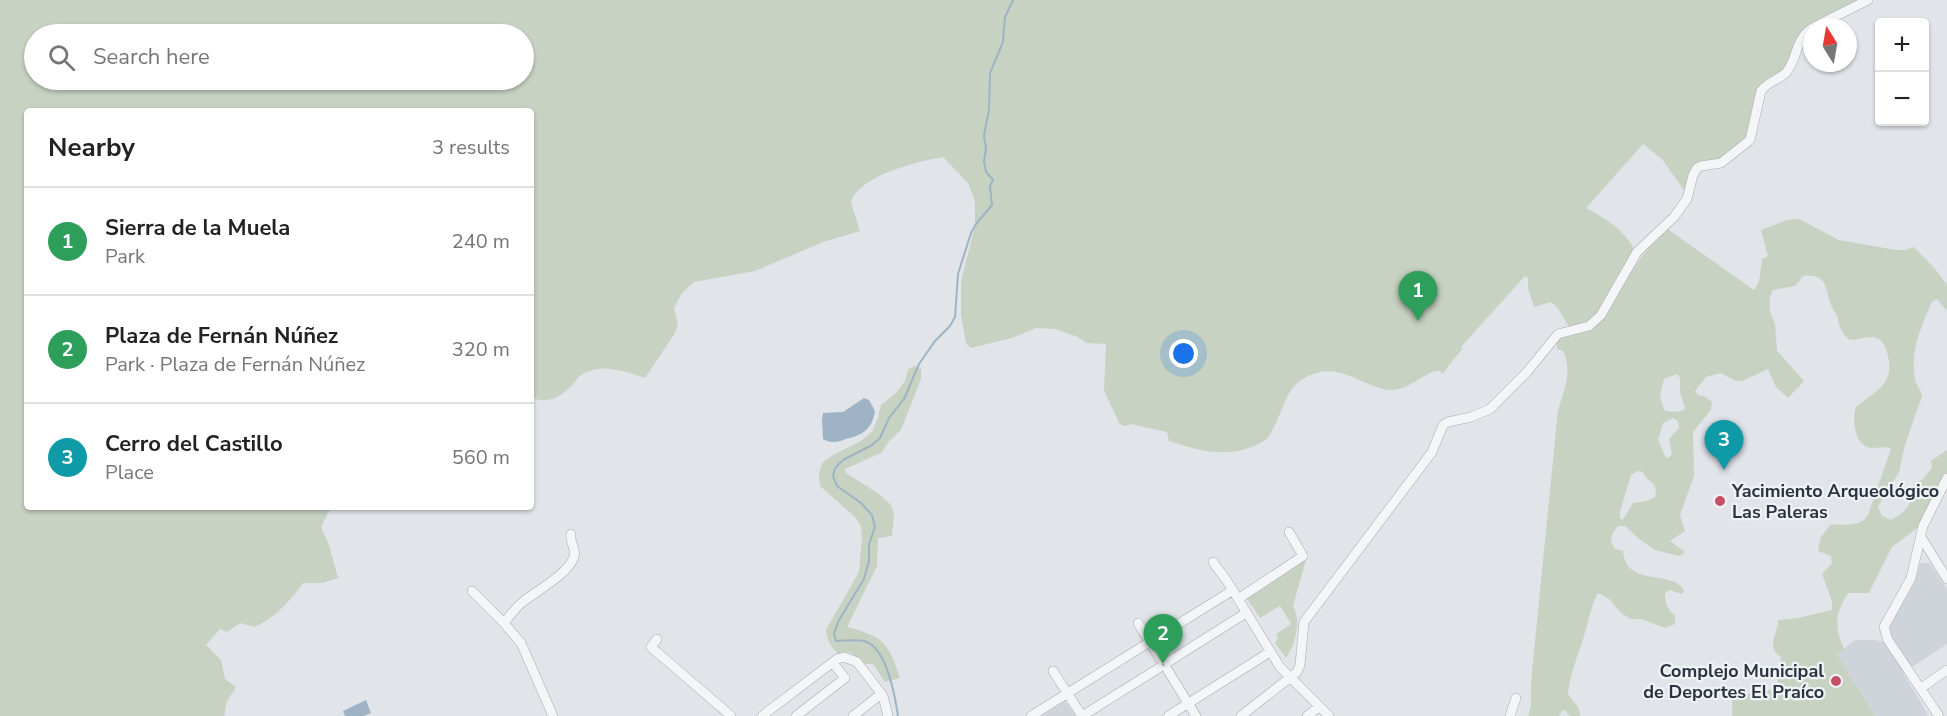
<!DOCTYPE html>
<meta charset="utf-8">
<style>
:root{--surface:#fff;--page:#f6f6f6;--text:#222;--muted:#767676;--line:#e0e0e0;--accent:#2563eb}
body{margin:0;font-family:"Nunito Sans",sans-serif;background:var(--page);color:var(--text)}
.controls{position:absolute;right:18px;top:18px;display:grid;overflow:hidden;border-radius:6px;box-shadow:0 2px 4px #0004}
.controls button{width:54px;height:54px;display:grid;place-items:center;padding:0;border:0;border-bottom:2px solid var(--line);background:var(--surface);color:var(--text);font:30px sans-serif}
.compass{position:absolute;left:1803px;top:18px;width:54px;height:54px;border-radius:50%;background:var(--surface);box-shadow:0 2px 4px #0004;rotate:349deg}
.you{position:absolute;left:1184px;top:354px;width:21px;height:21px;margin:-15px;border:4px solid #fff;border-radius:50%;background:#1a73e8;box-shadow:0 0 0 9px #1a73e833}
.badge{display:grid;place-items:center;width:39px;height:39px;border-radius:50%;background:var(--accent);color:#fff;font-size:20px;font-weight:700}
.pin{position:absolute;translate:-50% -50px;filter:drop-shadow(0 2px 3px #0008)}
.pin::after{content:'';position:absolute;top:32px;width:21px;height:18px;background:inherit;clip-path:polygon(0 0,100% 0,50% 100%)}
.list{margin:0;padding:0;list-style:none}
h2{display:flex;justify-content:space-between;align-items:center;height:78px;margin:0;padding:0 24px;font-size:26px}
h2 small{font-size:20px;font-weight:400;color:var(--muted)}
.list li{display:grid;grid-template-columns:39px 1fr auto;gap:18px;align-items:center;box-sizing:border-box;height:108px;padding:0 24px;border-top:2px solid var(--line)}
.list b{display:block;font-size:22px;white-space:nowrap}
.list p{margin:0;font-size:20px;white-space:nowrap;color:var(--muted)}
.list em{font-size:20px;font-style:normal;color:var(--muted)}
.icon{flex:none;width:33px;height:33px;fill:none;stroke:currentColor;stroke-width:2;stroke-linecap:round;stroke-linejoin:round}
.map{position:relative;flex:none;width:1947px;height:716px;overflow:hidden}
.search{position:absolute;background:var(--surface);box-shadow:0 2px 4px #0004;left:24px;top:24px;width:510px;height:66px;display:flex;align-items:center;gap:15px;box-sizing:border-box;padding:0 21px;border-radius:33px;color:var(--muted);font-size:22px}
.panel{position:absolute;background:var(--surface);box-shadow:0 2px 4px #0004;left:24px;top:108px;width:510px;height:402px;border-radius:6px}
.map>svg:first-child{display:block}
.built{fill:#cfd4da}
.green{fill:#c7d2c2;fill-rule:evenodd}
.water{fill:#9eb4c6}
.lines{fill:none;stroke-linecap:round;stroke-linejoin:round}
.stream{stroke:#9eb4c6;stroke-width:2}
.minor-casing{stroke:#a6abb3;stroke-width:10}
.minor{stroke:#f3f5f7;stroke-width:9}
.poi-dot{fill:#c64e67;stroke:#f0f3f6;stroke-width:2}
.labels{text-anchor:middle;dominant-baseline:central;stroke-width:4.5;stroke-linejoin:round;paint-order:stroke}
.poi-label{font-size:18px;font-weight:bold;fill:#2a333f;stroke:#f0f3f6;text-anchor:start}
</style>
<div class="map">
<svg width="1947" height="716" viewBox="0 0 1947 716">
<rect width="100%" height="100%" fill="#e1e4e9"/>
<!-- built -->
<path class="built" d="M 1921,563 L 1929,563 L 1947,589 L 1947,644 L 1903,673 L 1929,716 L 1875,716 L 1837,654 L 1855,640 L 1875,640 L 1883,642 L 1888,640 L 1891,622 L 1910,591 Z
M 1065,701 L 1076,716 L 1041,716 Z"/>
<!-- green -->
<path class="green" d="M 0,0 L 1860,0 L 1819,20 L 1785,70 L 1768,78 L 1761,85 L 1751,134 L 1720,160 L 1705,162 L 1686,193 L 1662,159 L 1643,144 L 1586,208 C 1604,217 1626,231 1635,251 L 1598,313 L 1589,321 L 1569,327 L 1557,307 L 1551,302 L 1534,307 L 1528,288 L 1528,278 L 1525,276 L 1461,347 L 1463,348 L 1442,374 L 1440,371 C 1428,369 1410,391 1390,390 C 1365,388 1347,367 1320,372 C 1283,380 1286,410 1269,436 C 1266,440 1262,442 1258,444 C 1227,459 1200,451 1169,441 L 1167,432 L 1131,424 L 1124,426 L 1119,423 L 1104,390 L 1106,344 L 1086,343 L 1078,337 L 1055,329 L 1036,328 L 1012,338 L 971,348 L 966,343 L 961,315 L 961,281 L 975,226 L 975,201 L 968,183 L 943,157 C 919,161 857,176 851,203 L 860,231 L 823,242 L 755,271 L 694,282 L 682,293 L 674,308 L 678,324 L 675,333 L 645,378 C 625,371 601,362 581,375 C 578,377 575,382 572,385 C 562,397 546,405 531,397 L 531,111 L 27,111 L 27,507 L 336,507 L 328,512 L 321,528 L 329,545 L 338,578 L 322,583 L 303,583 C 291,600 273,620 254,627 L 240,623 L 227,632 L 220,629 L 206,645 L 221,660 L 225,679 L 236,687 L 227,701 L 224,716 L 0,716 ZM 34,34 L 524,34 L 524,80 L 34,80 Z
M 1799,219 L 1839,240 L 1896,250 L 1905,250 L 1914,247 L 1936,270 L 1947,285 L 1947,311 L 1937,299 L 1932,302 C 1921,327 1910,350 1915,379 C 1916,385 1921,390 1922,396 L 1905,445 L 1899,472 L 1878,507 L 1882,516 L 1891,520 C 1909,510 1911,504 1913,485 L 1923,479 L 1932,468 L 1931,461 L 1947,450 L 1947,473 L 1920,526 L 1892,547 L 1869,593 L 1848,593 C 1835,614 1834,626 1844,649 L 1837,654 L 1875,716 L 1732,716 C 1734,708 1730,701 1733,693 L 1739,695 L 1777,689 L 1781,657 C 1765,648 1778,634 1778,620 L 1798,618 L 1832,610 L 1832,601 L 1822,574 L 1832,563 L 1831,556 L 1818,551 L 1821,537 L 1830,525 C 1844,523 1859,529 1868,515 L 1891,449 C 1883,445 1875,450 1867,447 C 1854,441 1852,418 1856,407 C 1877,389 1896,385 1887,352 C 1885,346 1883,340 1876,338 C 1861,333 1851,350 1841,329 C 1838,325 1839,320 1837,316 C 1834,310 1831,306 1829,299 C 1825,281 1823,274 1803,276 L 1795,286 L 1773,290 L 1770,297 L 1770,312 L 1775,324 L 1777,351 L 1804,381 L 1788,398 L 1776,387 L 1768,369 L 1742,381 L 1736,381 L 1721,373 L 1706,377 L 1695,391 L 1699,396 L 1704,396 L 1712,402 L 1711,410 L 1693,432 L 1694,476 L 1680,515 L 1685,531 L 1670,541 L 1685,552 L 1680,556 L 1655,550 L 1638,538 L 1625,526 L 1618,526 L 1612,534 L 1611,542 L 1615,549 L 1623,551 C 1626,588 1672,569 1684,590 L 1682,594 L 1669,590 L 1665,593 C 1665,604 1667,609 1675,616 L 1675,624 L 1665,628 L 1641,619 L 1631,619 L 1621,613 L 1609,599 L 1598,593 C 1591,605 1590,616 1586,629 C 1580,652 1570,671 1568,694 L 1578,707 L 1581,716 L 1570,716 L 1566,711 L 1562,710 L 1559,716 L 1528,716 L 1531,705 L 1531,682 L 1558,410 C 1564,390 1573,371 1563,351 L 1557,349 L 1557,339 L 1564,334 L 1593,328 C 1617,294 1637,258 1666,228 L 1754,290 L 1759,282 L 1762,259 L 1768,256 L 1761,230 L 1787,220 ZM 1677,374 L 1680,378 L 1680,392 L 1685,408 L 1682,411 L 1672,412 L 1664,410 L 1660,396 L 1664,379 ZM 1673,418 L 1678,421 L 1679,428 L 1669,439 L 1672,454 L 1668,458 L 1666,458 L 1658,440 L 1663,423 ZM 1638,471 L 1643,472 C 1647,484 1659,480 1655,497 L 1646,501 L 1633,503 L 1623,520 L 1620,518 L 1620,511 L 1631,475 Z
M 914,366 L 921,368 L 921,379 L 901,430 L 890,440 L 881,453 L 845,469 L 846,473 L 879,494 L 891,505 L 894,513 L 892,536 L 878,538 L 877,566 L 847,627 C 884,637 888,642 900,678 L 885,682 L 873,664 L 863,664 L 850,652 L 839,654 C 830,647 828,641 826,630 L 859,572 L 862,538 L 861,526 L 856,518 L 820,486 L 819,474 L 822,463 L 833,455 L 861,441 L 872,432 L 878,418 L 881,405 L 895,394 L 905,381 L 908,369 Z
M 1307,556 L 1293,606 C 1302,621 1295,645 1286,658 L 1275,643 L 1278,639 L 1276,634 L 1291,624 L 1280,606 L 1260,618 L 1245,596 Z"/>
<!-- water -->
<path class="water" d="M 864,398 L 869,400 L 875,411 C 872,429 863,435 846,439 C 838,442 831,444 823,439 L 822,420 L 823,413 L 843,412 Z
M 366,700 L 371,713 L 364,716 L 345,716 L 343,711 Z"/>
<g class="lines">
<!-- stream -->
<path class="stream" d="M 898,716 C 895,696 887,647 864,641 C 855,639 845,641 836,641 L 834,634 L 839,620 L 864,579 L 869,561 L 869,544 L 875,527 L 872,515 L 861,503 L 837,486 L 833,476 L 835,468 L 843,460 L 872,445 L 880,438 L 889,418 L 904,399 L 919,364 L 935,341 L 950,326 L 955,317 L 958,274 L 971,233 L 976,224 L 992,205 L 990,186 L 993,180 L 986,172 L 984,161 L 986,149 L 984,136 L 989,109 L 990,73 L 1003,42 L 1005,17 L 1013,0"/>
<!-- minor casing -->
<g class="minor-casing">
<path id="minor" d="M 1814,27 L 1868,0
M 1921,537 L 1947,579
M 1213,562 L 1227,581 L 1280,667 L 1329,716
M 472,591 L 504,623 L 521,643 L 553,716
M 1238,599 L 1303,556 L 1289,532
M 504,623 C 510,615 516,607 524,601 C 538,590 568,574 574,557 C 577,549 569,542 571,534
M 1138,623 L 1161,660
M 657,639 L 651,647 L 731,716
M 1168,662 L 1246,613
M 1167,669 L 1196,716
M 1053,671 L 1082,716
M 1921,688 L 1947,670
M 762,716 L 837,659 L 844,657 L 857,662 L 883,696 L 888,716
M 796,716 L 845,678 L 833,663
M 853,716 L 881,694
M 1031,716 L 1233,590
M 1082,716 L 1159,668
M 1168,716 L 1270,652
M 1241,716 L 1297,672 L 1300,665 L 1304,622 L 1432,452 L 1443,425 L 1448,422 L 1471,417 L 1490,409 L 1527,372 L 1558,334 L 1589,326 L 1601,315 L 1637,252 L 1674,217 L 1687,199 L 1693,175 L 1697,168 L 1701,166 L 1721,163 L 1750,140 L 1761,91 C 1769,80 1783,79 1788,70 C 1798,55 1795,41 1812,28
M 1307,716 L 1319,707
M 1510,716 L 1516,698
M 1939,716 L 1888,640 L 1884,627 L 1911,578 L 1923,526 L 1947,478"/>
</g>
<!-- minor -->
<use href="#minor" class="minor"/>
</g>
<!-- markers -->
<g class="poi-dot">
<circle cx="1720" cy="501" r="6"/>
<circle cx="1836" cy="681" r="6"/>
</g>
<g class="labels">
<!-- poi labels -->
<g class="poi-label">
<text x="1732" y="491">Yacimiento Arqueológico<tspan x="1732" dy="21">Las Paleras</tspan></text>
<text x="1824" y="671" text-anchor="end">Complejo Municipal<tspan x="1824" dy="21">de Deportes El Praíco</tspan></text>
</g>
</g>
</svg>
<div class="controls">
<button>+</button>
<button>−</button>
</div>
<svg class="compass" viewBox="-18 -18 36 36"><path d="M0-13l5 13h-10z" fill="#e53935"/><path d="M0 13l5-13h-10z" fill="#767676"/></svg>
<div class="you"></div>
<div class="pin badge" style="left:1418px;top:321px;background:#2e9e5b">1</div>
<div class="pin badge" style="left:1163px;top:664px;background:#2e9e5b">2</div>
<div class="pin badge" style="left:1724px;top:470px;background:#0f9aa8">3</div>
<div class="search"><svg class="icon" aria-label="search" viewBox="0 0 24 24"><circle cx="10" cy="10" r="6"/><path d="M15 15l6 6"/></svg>Search here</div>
<section class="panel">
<h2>Nearby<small>3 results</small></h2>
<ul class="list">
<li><span class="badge" style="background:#2e9e5b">1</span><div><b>Sierra de la Muela</b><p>Park</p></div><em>240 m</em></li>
<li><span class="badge" style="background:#2e9e5b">2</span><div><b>Plaza de Fernán Núñez</b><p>Park · Plaza de Fernán Núñez</p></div><em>320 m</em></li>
<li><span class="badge" style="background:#0f9aa8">3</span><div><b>Cerro del Castillo</b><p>Place</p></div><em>560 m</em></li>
</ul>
</section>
</div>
